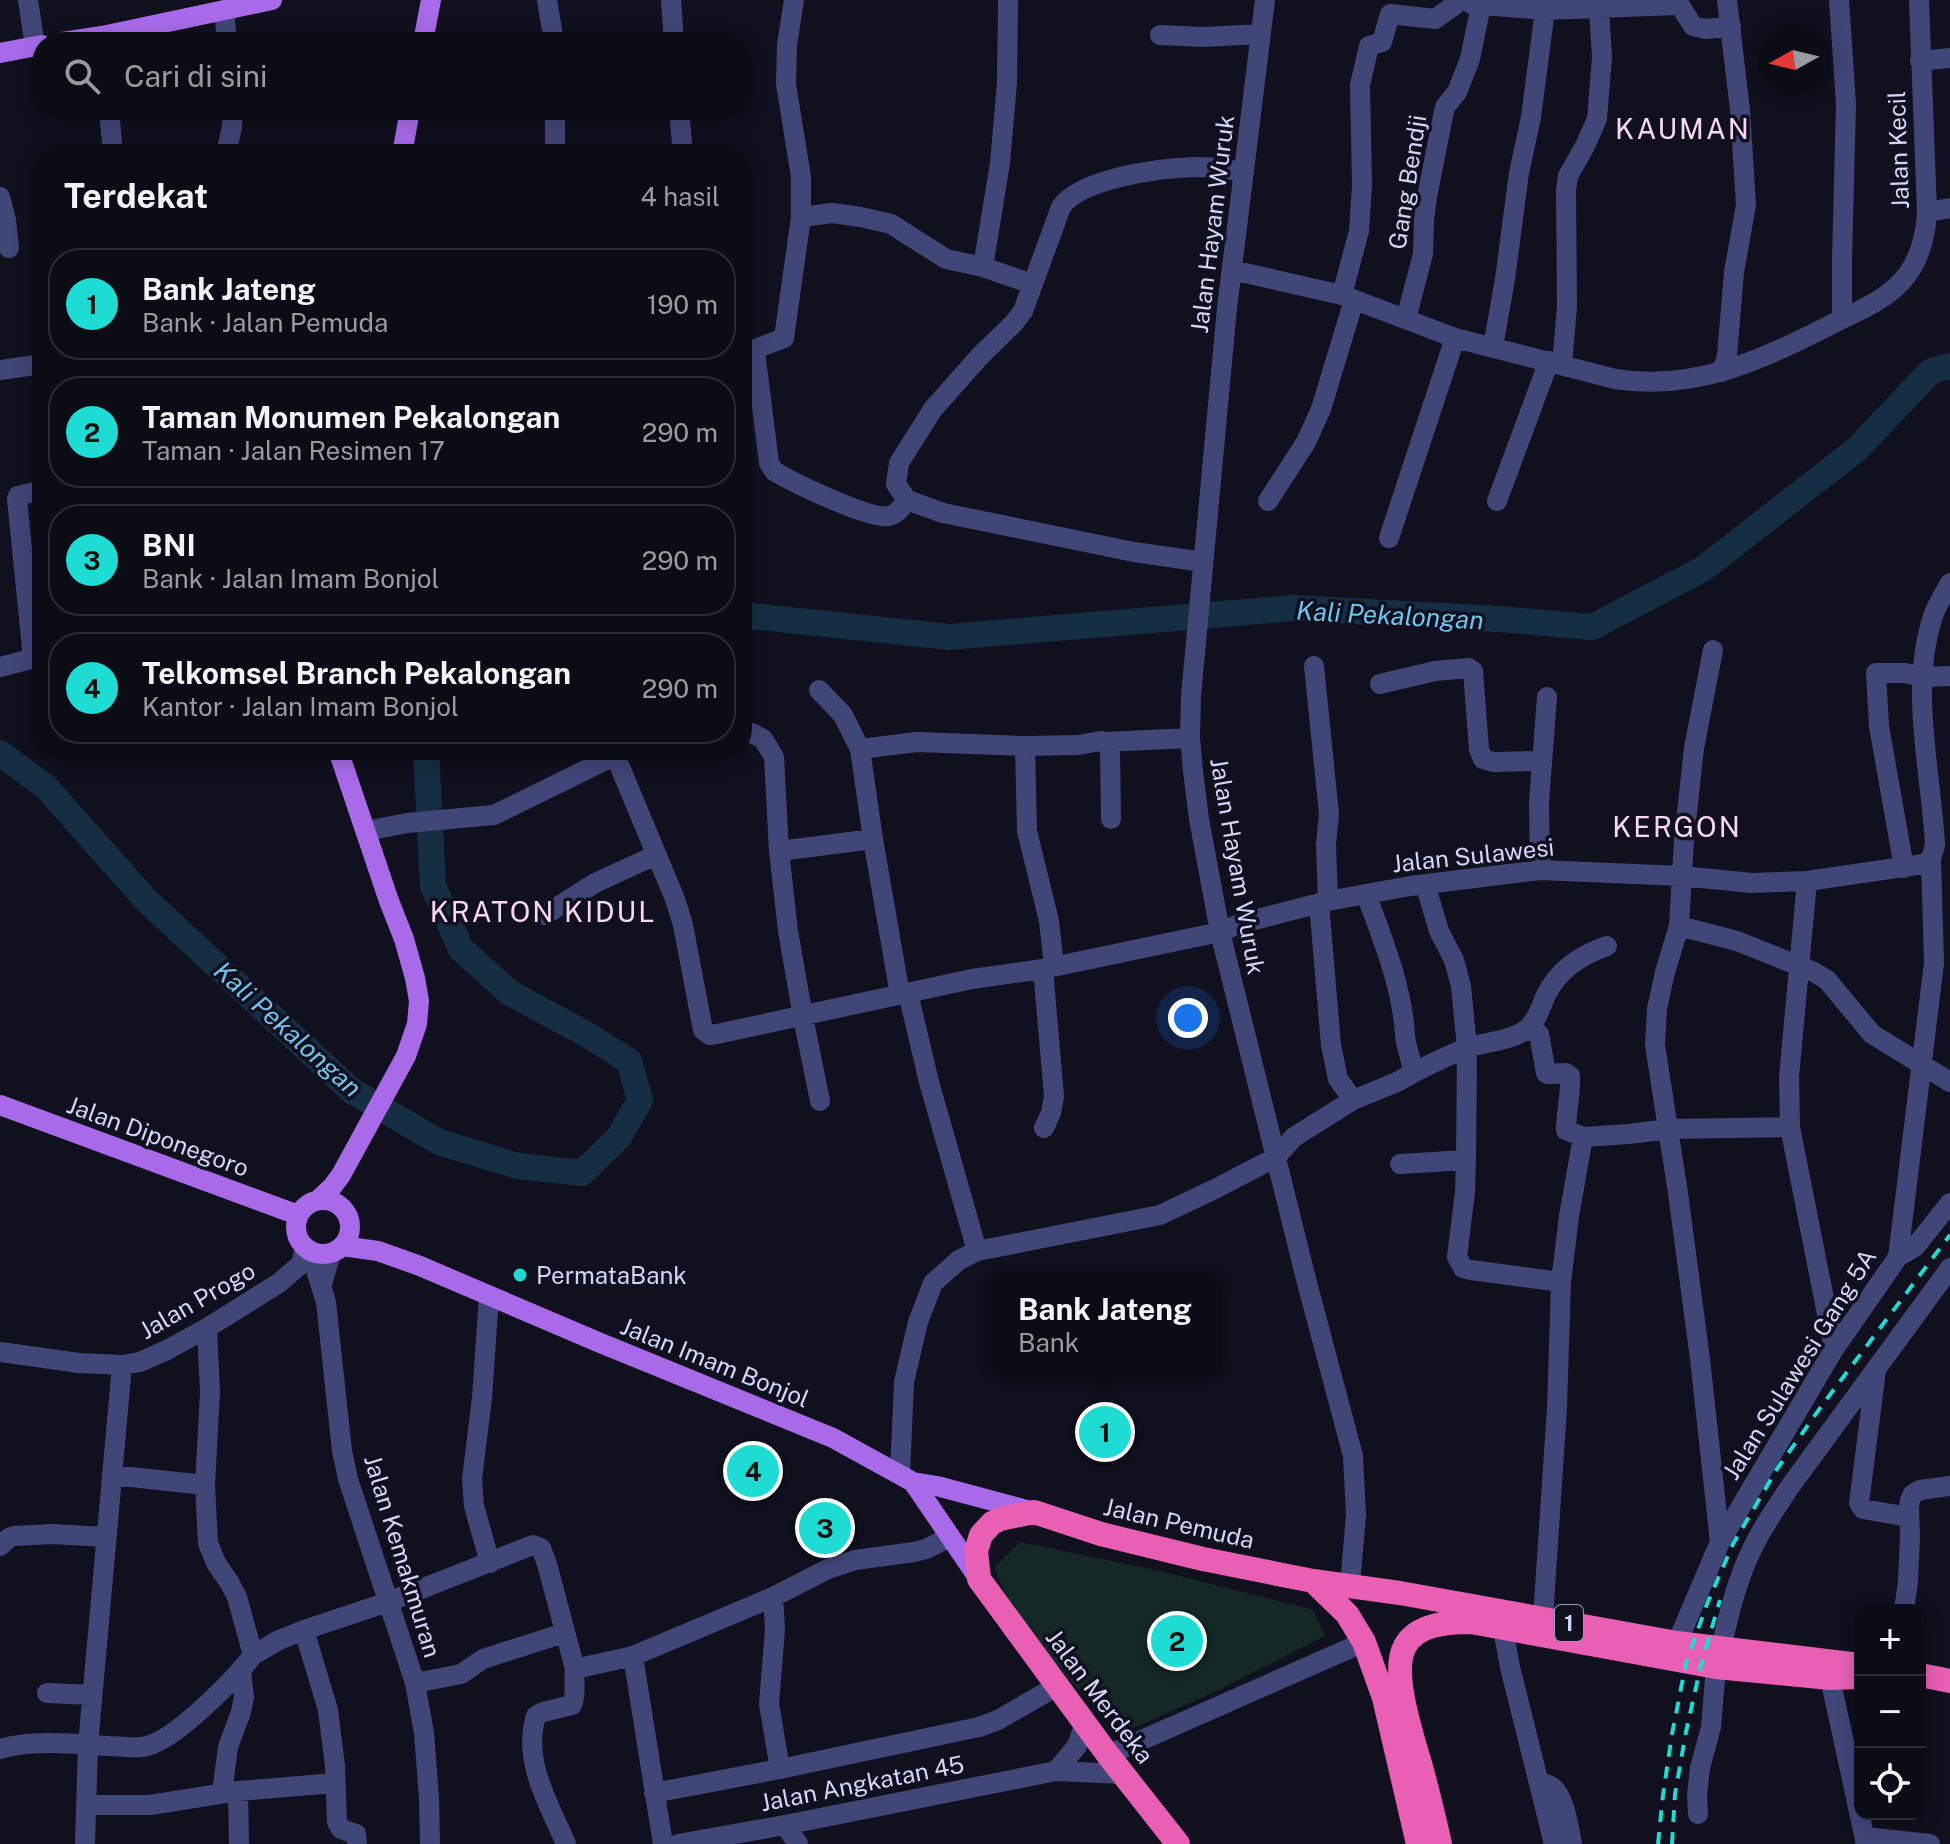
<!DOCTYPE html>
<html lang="id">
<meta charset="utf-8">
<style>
:root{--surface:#0c0c17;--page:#1a1a24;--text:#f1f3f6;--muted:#9a9ba1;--line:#2c2c36;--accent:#1edbd4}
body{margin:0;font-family:"Public Sans",sans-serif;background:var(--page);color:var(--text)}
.controls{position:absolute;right:24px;bottom:24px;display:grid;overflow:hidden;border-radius:16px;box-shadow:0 4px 20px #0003}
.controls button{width:72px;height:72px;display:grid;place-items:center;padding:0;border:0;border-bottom:2px solid var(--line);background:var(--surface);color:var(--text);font:40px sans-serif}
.compass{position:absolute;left:1758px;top:24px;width:72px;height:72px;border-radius:50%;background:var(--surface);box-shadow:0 4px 20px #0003;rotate:262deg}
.you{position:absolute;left:1188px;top:1018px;width:28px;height:28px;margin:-20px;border:6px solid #fff;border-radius:50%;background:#1a73e8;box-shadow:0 0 0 12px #1a73e833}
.badge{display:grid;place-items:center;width:52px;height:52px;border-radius:50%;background:var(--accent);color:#111;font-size:26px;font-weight:700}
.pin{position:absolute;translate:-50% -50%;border:4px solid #fff;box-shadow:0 2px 8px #0006}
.popup{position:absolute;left:989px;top:1272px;width:232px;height:104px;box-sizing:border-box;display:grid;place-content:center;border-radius:16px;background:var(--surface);filter:drop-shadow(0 2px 6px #0005);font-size:26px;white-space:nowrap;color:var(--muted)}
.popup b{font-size:30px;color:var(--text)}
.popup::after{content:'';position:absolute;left:50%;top:100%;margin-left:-16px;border:16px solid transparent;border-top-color:var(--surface)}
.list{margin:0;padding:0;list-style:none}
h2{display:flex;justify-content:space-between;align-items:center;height:104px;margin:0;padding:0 32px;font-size:34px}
h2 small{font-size:26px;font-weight:400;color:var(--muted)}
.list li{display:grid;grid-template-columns:52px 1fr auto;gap:24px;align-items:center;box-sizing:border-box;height:112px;margin:0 16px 16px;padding:0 16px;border:2px solid var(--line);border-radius:32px}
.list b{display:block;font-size:30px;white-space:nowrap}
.list p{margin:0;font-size:26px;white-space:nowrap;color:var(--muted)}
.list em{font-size:26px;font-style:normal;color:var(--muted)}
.icon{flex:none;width:44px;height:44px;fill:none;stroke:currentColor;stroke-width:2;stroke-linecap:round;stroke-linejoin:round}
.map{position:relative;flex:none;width:1950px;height:1844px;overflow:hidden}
.search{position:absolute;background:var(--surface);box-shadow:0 4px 20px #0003;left:32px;top:32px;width:720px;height:88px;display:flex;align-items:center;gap:20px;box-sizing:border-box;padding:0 28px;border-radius:32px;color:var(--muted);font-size:30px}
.panel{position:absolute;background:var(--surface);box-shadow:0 4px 20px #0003;left:32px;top:144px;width:720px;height:616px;border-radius:32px}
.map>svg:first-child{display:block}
.green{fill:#142825}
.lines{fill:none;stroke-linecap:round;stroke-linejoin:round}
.river{stroke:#162e43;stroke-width:26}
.minor{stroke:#414678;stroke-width:20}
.major{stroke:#a96aea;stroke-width:20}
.highway{stroke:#e95fb4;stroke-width:24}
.rail{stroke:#1edbd4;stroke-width:4;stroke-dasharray:12 10;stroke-linecap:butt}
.poi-dot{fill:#1edbd4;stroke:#10101f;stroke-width:3}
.labels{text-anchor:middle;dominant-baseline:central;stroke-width:7;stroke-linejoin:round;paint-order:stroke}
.shield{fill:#10101f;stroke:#999ab8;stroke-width:2}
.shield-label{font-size:22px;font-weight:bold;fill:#d4d5f9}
.street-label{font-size:24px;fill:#d4d5f9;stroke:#10101f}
.poi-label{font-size:24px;fill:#d4d5f9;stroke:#10101f;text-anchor:start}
.water-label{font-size:26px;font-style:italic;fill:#70c3eb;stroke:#10101f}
.quarter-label{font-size:28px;letter-spacing:2px;fill:#f9d6f1;stroke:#10101f}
</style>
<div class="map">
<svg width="1950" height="1844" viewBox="0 0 1950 1844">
<rect width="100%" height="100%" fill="#10101f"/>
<!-- green -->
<path class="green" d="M 1020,1542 L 1160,1571 L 1313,1610 L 1325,1636 L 1219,1690 L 1118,1735 L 1040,1645 L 1008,1601 L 994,1567 Z"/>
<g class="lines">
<!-- river -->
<path class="river" d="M 742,615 L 949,637 L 1294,608 L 1499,619 L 1592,627 L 1703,569 L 1857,449 L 1931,371 L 1950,366
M 0,753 L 46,787 L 146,900 L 352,1091 L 439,1142 L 518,1166 L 582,1173 L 619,1137 L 640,1100 L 629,1061 L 586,1034 L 510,993 L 461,949 L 433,886 L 426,750"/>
<!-- minor -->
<path class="minor" d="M 28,0 L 35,46
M 547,0 L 554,42
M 671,0 L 674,42
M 794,0 L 787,45 L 786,84 L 801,177 L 801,217
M 1265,0 L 1227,308 L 1191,696 L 1190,738 L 1193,771 L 1199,819 L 1220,932 L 1306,1279 L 1353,1456 L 1356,1515 L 1350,1585
M 1839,0 L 1846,104 L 1842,260 L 1842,319
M 1471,4 L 1545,10 L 1677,5 L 1681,7 L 1693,26 L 1706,29 L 1731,26
M 224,10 L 227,42
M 1160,35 L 1203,37 L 1260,34
M 1920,61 L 1950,58
M 109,110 L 113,154
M 679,110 L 683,154
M 226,154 L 232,127 L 233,110
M 555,154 L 555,110
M 0,197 L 6,220 L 9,248
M 1927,212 L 1950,208
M 983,267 L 1000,163 L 1007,83 L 1008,0
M 1232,270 L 1342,295 L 1455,338 L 1615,379 C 1698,392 1765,358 1836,322 C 1861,310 1890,298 1907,275 C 1920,258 1926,233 1927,212 L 1919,0
M 1342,295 L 1359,231 L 1362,185 L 1360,85 L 1369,46 L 1382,42 L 1390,14 L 1435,19 L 1456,4
M 1406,319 L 1423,254 L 1424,220 L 1427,197 L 1442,121 L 1445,107 L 1457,92 L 1470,59 L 1481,5
M 1493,347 L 1505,279 L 1519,173 L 1531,117 L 1545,10
M 755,351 L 769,463 L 774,471 C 792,482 870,520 889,516 C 898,514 902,506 907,500
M 742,354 L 784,338 L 801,217 L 832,213 L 861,217 L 891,224 L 946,259 L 983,267 L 1032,284
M 1562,364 L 1567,307 L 1566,190 L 1568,176 L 1585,146 L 1597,119 L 1602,57 L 1599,9
M 0,370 L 42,364
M 1722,372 L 1727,356 L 1734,272 L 1746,205 L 1740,110 L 1727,0
M 1268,501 L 1306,442 L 1321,409 L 1354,300
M 1497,501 L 1549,361
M 1389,538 L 1455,338
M 1203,562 L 1134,552 L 943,513 L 907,500 L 896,484 L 899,463 L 933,409 L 981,355 L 1014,323 L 1023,311 L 1061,207 C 1081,178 1161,168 1195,167 C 1212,167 1228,169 1244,172
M 1713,650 L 1694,748 L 1684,840 L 1679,926 L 1665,972 L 1657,1009 L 1655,1045 L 1678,1193 L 1700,1359 L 1720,1542
M 33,658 L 17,499 L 18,496 L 42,490
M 1314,666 L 1329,814 L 1326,844 L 1328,901
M 0,667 L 42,656
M 1380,684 L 1435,671 L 1469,668 L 1473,671 L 1479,749 L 1483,759 L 1493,762 L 1542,761
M 819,690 L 843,715 L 860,749
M 742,732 L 752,733 L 763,739 L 774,757 L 779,851 L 788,931 L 803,1017 L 820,1101
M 1105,742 L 1190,738
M 1025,746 L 1027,831 L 1049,921 L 1054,966
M 615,755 L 675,899 L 683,925 L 703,1030 L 710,1035 L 717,1034 L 972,979 L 1043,969 L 1220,932 L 1242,923 L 1328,901 L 1410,886 L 1540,870 L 1682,876 L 1752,883 L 1807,881 L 1924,864 L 1931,859 L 1935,845 C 1931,770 1909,689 1933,616 C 1937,605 1944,594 1950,583
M 366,831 L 407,823 L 494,815 L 626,750
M 779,851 L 873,839
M 1904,868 L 1879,726 L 1876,673 L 1905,673 L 1923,677 L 1950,676
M 1540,870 L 1539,802 L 1547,697
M 1807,881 L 1789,1077 L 1790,1127 L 1834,1349
M 1425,884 L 1439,931 L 1454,960 L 1461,986 L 1467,1048 L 1466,1160 L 1465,1192 L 1457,1257 L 1463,1268 L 1471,1270 L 1561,1282
M 1319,903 L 1331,1045 L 1338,1079 L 1353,1100
M 545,915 L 595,883 L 656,855
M 1679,926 L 1737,941 L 1814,972 L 1827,980 L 1872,1034 L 1950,1082
M 1043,969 L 1054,1096 L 1051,1113 L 1044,1128
M 908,993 L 929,1082 L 977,1251
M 900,995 L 873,839 L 860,749 L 917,742 L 1025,746 L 1078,745 L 1101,741 L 1107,743 L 1110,748 L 1111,819
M 1527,1029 L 1539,1034 L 1546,1073 L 1548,1074 L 1566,1073 L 1570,1076 C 1571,1094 1566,1112 1566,1130 L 1583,1137 L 1569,1216 L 1561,1282 L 1557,1408 L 1543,1618
M 1413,1073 C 1431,1064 1450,1054 1470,1047 C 1488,1042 1514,1040 1528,1028 C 1538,1019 1541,1006 1546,995 C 1558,970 1581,955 1607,946
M 1583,1137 L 1629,1134 L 1668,1129 L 1790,1127
M 1400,1164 L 1466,1160
M 310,1251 L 326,1302 L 342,1451 L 348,1479 L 415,1683 L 424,1733 L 429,1798 L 430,1844
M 1898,1257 L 1915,1247 L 1950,1203
M 322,1284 L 331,1253
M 489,1296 L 482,1398 L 472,1479 L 474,1506 L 490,1563
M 0,1352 L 79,1363 L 122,1365 L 140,1362 L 167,1350 L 207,1328 L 279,1283 L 301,1264 L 305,1248
M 1876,1370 L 1859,1503 L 1863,1509 L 1909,1517
M 900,1474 L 904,1382 L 918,1322 L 933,1283 L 959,1260 L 977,1251 L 1160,1215 L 1215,1189 L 1276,1157 L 1294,1137 L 1353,1100 L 1397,1082 L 1413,1073 C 1412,1060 1406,1048 1405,1035 C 1402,986 1383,940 1366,894
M 112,1475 L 205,1485
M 0,1546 L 9,1538 L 14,1536 L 52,1534 L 106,1537
M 773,1597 L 775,1629 L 769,1704 L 780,1769
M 1904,1610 L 1908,1581 L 1910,1536 L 1909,1507 L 1910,1500 L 1913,1494 L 1920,1490 L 1950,1486
M 1503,1629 L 1510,1667 L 1554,1844
M 304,1630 L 328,1710 L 335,1766 L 337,1822 L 341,1829 L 356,1834 L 357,1844
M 1677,1643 L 1720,1542 L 1834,1349 L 1898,1257 L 1934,963 L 1931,859
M 1721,1648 C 1729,1614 1737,1579 1753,1547 C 1763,1526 1777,1507 1789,1488 L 1950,1268
M 253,1655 L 279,1640 L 304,1630 L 388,1602 L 533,1545 L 541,1548 L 547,1564 L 575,1669 L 633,1656 L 773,1597 L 828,1569 L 855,1560 L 914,1552 L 926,1549 L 950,1537
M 633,1656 L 663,1844
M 1827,1664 L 1866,1844
M 415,1683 L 461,1674 L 483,1659 L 564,1633
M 47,1693 L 92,1695
M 0,1749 C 34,1739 75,1744 110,1746 C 122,1746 136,1749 147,1746 C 176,1739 235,1679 253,1655 L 237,1597 L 229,1582 L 216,1563 L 208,1543 L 205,1485 L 210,1392 L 207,1328
M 1108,1755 L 1364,1642
M 1056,1771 L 1077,1746 L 1085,1723
M 1539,1783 C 1543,1783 1548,1784 1552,1787 C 1565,1796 1569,1829 1572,1844
M 238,1791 L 239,1844
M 222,1793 L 228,1747 L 241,1712 L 244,1697 L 241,1670
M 654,1793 L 780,1769 L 979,1727 L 998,1720 L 1057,1686
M 86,1805 L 150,1805 L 238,1791 L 335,1783
M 1698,1814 L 1697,1795 L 1700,1768 L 1711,1727 L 1716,1667
M 785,1825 L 798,1844
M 1865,1837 L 1930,1844
M 85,1844 L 88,1745 L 122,1365
M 566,1844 C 549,1804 522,1761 536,1716 L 543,1712 L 572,1705 C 577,1694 573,1681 575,1669
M 678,1844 L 785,1825 L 1056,1771 L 1123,1774"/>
<!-- major -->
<path class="major" d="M 62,42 L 102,36 L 272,0
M 423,42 L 431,0
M 0,53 L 42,45
M 402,154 L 410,110
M 0,1105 L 298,1215
M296 1227a27 27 0 1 1 54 0a27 27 0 1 1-54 0Z
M 317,1201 L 332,1187 L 341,1175 L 406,1056 L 417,1024 L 419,1001 L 415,978 L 404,939 L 389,901 L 338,750
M 342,1246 L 378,1251 L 420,1266 L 598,1342 L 833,1438 L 913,1482 L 937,1486 L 1034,1512
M 913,1482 L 979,1579"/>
<!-- highway -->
<path class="highway" d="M 1313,1581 L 1347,1614 L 1364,1642 L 1384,1698 L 1418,1844
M 1920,1675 L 1950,1681
M 1178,1844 L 1108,1755 L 979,1579 L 976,1551 L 981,1535 L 992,1523 L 1000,1519 L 1034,1512 L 1101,1534 L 1203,1559 L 1313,1581 L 1400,1593 L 1677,1643 L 1860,1665
M 1440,1844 C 1435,1822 1430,1800 1424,1778 C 1416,1746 1389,1675 1405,1646 C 1417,1624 1448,1622 1471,1622 L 1716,1667 L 1830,1678 L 1860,1677"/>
<!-- rail -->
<path class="rail" d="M 1658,1844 L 1663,1795 L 1672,1734 L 1686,1663 L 1707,1604 L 1733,1544 L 1777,1469 L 1823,1404 L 1950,1235
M 1672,1844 L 1675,1794 L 1686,1732 L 1701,1665 L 1720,1600"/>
</g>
<!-- markers -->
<circle class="poi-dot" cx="520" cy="1275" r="8"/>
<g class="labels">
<!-- shield labels -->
<rect class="shield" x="1555" y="1605" width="28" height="36" rx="6"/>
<g class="shield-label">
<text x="1569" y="1623">1</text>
</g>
<!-- street labels -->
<g class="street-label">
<text transform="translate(1898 150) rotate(-92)">Jalan Kecil</text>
<text transform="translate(1407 182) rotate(-81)">Gang Bendji</text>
<text transform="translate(1212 224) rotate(-83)">Jalan Hayam Wuruk</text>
<text transform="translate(1473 855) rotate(-6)">Jalan Sulawesi</text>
<text transform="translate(1238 866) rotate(80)">Jalan Hayam Wuruk</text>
<text transform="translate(158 1136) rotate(20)">Jalan Diponegoro</text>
<text transform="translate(197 1300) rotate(-30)">Jalan Progo</text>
<text transform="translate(715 1362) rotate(22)">Jalan Imam Bonjol</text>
<text transform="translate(1799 1364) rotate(-58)">Jalan Sulawesi Gang 5A</text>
<text transform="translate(1179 1523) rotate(13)">Jalan Pemuda</text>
<text transform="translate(403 1556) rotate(73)">Jalan Kemakmuran</text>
<text transform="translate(1100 1696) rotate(53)">Jalan Merdeka</text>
<text transform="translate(862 1783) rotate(-11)">Jalan Angkatan 45</text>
</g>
<!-- poi labels -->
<g class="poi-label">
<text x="536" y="1275">PermataBank</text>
</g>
<!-- water labels -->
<g class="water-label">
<text transform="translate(1390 615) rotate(3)">Kali Pekalongan</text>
<text transform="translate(288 1029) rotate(42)">Kali Pekalongan</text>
</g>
<!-- quarter labels -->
<g class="quarter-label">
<text x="1683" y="128">KAUMAN</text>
<text x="1677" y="826">KERGON</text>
<text x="543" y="911">KRATON KIDUL</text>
</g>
</g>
</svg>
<div class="controls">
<button>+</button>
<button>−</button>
<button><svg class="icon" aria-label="locate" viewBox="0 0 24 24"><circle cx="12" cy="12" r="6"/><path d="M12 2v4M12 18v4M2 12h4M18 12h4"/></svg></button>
</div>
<svg class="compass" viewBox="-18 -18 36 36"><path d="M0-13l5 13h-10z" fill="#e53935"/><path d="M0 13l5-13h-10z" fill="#9a9ba1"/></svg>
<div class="you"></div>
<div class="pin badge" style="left:1105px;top:1432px">1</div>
<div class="popup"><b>Bank Jateng</b>Bank</div>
<div class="pin badge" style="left:1177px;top:1641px">2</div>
<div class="pin badge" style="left:825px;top:1528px">3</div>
<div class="pin badge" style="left:753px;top:1471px">4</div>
<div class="search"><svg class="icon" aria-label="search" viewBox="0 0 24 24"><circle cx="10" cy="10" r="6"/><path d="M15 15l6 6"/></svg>Cari di sini</div>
<section class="panel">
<h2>Terdekat<small>4 hasil</small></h2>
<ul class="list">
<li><span class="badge">1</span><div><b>Bank Jateng</b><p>Bank · Jalan Pemuda</p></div><em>190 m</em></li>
<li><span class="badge">2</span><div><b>Taman Monumen Pekalongan</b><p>Taman · Jalan Resimen 17</p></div><em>290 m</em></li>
<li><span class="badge">3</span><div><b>BNI</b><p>Bank · Jalan Imam Bonjol</p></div><em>290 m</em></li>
<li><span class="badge">4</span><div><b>Telkomsel Branch Pekalongan</b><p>Kantor · Jalan Imam Bonjol</p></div><em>290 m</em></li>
</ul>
</section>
</div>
